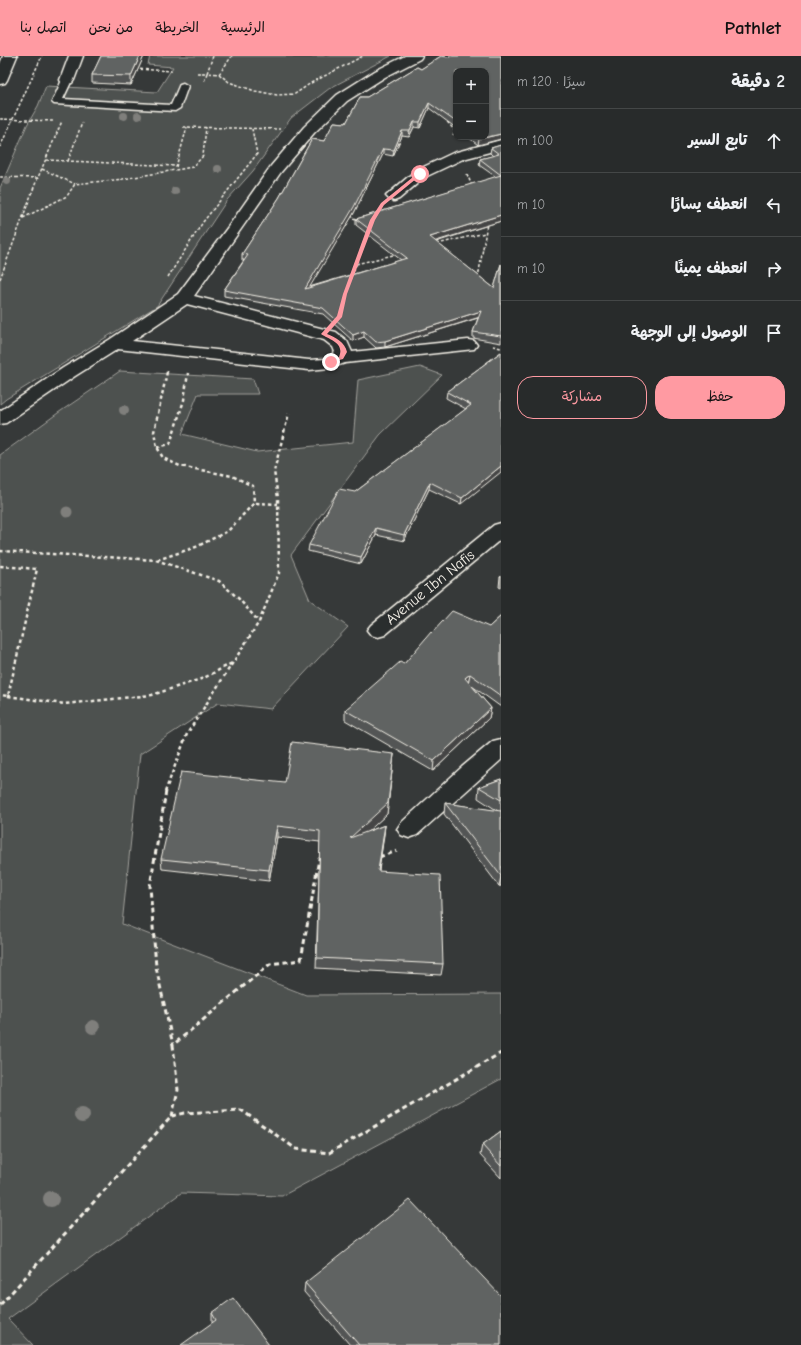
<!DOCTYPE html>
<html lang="ar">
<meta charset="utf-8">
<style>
:root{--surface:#282b2b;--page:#303333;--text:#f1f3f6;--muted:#a5a7a9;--line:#444747;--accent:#ff9aa2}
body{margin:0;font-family:"Comic Neue","Playpen Sans Arabic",sans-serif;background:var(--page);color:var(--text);direction:rtl}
.controls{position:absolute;right:12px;top:12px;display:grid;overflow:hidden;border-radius:8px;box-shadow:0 1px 3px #0004}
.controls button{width:36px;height:36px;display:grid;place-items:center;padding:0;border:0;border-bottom:1px solid var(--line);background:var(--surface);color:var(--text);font:20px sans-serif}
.stop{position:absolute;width:12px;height:12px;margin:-9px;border:3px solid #ff9aa2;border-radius:50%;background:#fff}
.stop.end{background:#ff9aa2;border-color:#fff;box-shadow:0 1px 4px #0008}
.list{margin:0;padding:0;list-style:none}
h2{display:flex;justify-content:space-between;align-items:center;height:52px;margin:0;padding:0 16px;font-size:17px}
h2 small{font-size:13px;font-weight:400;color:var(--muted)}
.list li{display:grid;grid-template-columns:26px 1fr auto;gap:12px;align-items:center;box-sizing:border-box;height:64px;padding:0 16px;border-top:1px solid var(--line)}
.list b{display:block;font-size:15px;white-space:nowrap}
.list em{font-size:13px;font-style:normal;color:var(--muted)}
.actions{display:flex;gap:8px;padding:12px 16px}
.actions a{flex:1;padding:9px 0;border:1px solid var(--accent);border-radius:16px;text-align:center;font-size:14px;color:var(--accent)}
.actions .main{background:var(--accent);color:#111}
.icon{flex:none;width:22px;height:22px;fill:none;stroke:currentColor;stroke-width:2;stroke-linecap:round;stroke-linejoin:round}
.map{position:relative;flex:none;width:501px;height:1289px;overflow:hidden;direction:ltr}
header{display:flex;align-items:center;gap:24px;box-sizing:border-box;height:56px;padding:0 20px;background:var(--accent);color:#111}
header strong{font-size:19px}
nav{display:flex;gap:22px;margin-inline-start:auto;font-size:14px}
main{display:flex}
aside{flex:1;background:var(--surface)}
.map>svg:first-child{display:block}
.green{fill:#4e514f;stroke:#a1a19c}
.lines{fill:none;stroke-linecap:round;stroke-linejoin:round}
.lane-casing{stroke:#f4f1e8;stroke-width:3}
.street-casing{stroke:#f4f1e8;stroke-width:3}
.secondary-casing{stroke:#f4f1e8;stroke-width:3}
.path-far2{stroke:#f4f1e8;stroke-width:1.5;stroke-dasharray:3 2;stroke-linecap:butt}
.path-far1{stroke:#f4f1e8;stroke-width:2.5;stroke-dasharray:3.5 3;stroke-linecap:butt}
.path{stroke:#f4f1e8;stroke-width:3;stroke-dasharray:5 3.5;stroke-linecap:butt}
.lane{fill:#2a2d2e;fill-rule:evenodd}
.street{fill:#2a2d2e;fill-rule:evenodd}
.secondary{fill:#2a2d2e;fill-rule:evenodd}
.tree{fill:#7f7f7c}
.wall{fill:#535554;stroke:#f4f1e8}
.shaded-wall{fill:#444545;stroke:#f4f1e8}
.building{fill:#616362;stroke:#f4f1e8}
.route{fill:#ff9aa2}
.labels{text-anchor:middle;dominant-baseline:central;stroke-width:3;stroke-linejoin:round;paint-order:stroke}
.street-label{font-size:15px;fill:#f4f1e8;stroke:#2a2d2e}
</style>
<header>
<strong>Pathlet</strong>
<nav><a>الرئيسية</a><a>الخريطة</a><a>من نحن</a><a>اتصل بنا</a></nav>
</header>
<main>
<aside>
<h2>2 دقيقة<small>سيرًا · 120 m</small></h2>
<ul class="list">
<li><svg class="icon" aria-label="ahead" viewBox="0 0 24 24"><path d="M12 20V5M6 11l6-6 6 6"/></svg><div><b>تابع السير</b></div><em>100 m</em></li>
<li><svg class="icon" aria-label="left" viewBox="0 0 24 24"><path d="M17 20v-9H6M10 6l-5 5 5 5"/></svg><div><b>انعطف يسارًا</b></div><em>10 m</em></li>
<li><svg class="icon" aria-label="right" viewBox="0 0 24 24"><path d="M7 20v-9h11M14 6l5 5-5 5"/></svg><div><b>انعطف يمينًا</b></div><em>10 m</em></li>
<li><svg class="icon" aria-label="arrive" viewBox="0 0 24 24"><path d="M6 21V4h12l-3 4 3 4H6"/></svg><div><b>الوصول إلى الوجهة</b></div></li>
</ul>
<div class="actions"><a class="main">حفظ</a><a>مشاركة</a></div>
</aside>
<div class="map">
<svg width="501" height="1289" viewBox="0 0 501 1289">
<rect width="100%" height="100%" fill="#363939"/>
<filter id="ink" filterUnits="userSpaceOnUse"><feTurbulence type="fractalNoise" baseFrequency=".025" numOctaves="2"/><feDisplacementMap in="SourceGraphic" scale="8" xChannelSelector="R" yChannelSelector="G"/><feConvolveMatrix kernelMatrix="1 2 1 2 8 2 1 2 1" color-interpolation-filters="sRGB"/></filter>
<g filter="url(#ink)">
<!-- green -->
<path class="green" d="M 150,0 L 391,0 L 330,32 L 291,62 L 253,115 L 227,144 L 157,250 L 6,343 L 0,348 L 0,132 L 27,69 L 38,50 L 46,30 L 157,36 L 173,11 L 148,9 Z
M 420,311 L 442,319 L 380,379 L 291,499 L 310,544 L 348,571 L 271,653 L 218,647 L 140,698 L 122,868 L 306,939 L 501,938 L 501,1023 L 282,1140 L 181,1137 L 8,1263 L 33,1289 L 0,1289 L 0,399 L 58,357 L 120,315 L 253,323 L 258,338 L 198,338 L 182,378 L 257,396 L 353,386 L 358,324 Z"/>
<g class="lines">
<!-- lane casing -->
<g class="lane-casing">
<path id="lane" d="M 67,21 L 72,24 L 63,43 L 171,49 L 180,28 L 183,27 L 188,30 L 180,52 L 175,55 L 54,48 L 52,46 L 62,24 Z"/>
</g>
<!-- street casing -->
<g class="street-casing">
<path id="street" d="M 69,0 L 83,0 L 74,24 L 72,27 L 62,27 L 60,24 Z
M 405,0 L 422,0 L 420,3 L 385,21 L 347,45 L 314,77 L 281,116 L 194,240 L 336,276 L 347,285 L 352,296 L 468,284 L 474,285 L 477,289 L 474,293 L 345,307 L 330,312 L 309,314 L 118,293 L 75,320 L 6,367 L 0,368 L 0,355 L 63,312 L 109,284 L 178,238 L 228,171 L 271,110 L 304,71 L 337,39 L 375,15 ZM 187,248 L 324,284 L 333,291 L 335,296 L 326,303 L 309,304 L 132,285 Z
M 501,84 L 501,93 L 463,103 L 425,121 L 399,143 L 394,145 L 389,143 L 386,140 L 415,115 L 453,97 Z
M 501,467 L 501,483 L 385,579 L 378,581 L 371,579 L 367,574 L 371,569 L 494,469 Z
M 501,683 L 501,704 L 417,779 L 409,782 L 401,779 L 397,773 L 401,767 L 462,711 L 493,685 Z"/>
</g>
<!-- secondary casing -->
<g class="secondary-casing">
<path id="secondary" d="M 3,0 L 17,0 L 7,24 L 5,27 L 0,28 L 0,8 Z"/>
</g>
<!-- path-far2 -->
<path class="path-far2" d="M 213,0 L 207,17 L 219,18 L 229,26 L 255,35 L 277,39 L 295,38 L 311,27 L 363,0
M 135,13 L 172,15
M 197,17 L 207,17 L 204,26
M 219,18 L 232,0
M 444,62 L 455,75 L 453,79
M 0,63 L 53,65
M 183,71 L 280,73
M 0,91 L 42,0
M 46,104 L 176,110
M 68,105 L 82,67
M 176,111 L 187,71
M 42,113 L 75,128
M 467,118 L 472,130
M 0,121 L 38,122
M 23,162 L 67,140 L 75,128 L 123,123 L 193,111 L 203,100 L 206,71
M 348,162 L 361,163
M 437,188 L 485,177
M 356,208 L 397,198
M 352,220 L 368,176
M 168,221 L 203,166 L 257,98 L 252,73
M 478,222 L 487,168
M 0,223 L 34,131 L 62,65
M 493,290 L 501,292
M 167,317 L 168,314"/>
<!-- path-far1 -->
<path class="path-far1" d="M 167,316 L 154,376 L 157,391 L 163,402 L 180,410 L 232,420 L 253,430 L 254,447
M 157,391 L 170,388 L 184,344 L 188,317
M 0,495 L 156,504 L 219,525 L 239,543 L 259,566
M 157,504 L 196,491 L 228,475 L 254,447 L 278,448
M 0,510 L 37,513 L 8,640 L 0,639
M 8,640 L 64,648 L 152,639 L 204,622 L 232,607
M 165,736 L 187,678 L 259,566 L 279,517 L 278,442 L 274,415 L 289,357"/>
<!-- path -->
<path class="path" d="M 166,735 L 150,830 L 156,911 L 173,989
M 379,801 L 397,795
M 172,1060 L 185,1057 L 241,1054 L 296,1093 L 329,1097 L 501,997
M 0,1249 L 172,1060 L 178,1034 L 173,989 L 270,908 L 301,904 L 319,803 L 322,803"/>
<!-- lane -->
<use href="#lane" class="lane"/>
<!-- street -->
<use href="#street" class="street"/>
<!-- secondary -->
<use href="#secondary" class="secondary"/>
</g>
<!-- trees -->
<g class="tree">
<circle cx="124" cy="60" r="4"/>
<circle cx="138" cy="60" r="4"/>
<circle cx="218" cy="113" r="4"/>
<circle cx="7" cy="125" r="4"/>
<circle cx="175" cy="135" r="4"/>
<circle cx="124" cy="354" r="5"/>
<circle cx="67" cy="456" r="5.5"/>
<circle cx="93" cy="971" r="7"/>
<circle cx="82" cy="1059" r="8"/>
<circle cx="51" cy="1143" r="8"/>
</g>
<!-- wall -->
<path class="wall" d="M 101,0 L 144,0 L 131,29 L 92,27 L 92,19 Z
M 441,0 L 448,1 L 449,0 L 501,0 L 501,83 L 478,89 L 468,81 L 486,81 L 486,15 L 456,15 L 456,72 L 429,52 L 420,72 L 414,71 L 409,81 L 402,80 L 393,100 L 383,98 L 354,157 L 309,231 L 401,204 L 356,169 L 356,163 L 496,121 L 479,109 L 480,103 L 493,100 L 490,97 L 491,92 L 501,89 L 501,165 L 436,186 L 494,232 L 501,208 L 501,287 L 473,282 L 473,276 L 478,262 L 385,291 L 376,292 L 364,281 L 353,285 L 323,258 L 224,240 L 224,234 L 244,204 L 242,204 L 242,198 L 279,142 L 312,83 L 324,85 L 334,66 L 346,67 L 360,41 L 367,41 L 417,11 L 421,13 Z
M 501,296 L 461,448 L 429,433 L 404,485 L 376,479 L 361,508 L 308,495 L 309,489 L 355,436 L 466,353 L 446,342 L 447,336 Z
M 501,520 L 501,532 L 499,531 L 500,521 Z
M 501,560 L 501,651 L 472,630 L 491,652 L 489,662 L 433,715 L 345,664 L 345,654 L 404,608 L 432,577 L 489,571 Z
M 394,698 L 387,758 L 368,775 L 385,769 L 379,815 L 443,908 L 441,919 L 316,912 L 320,786 L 277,781 L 269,825 L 162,813 L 161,803 L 285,727 Z
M 501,723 L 501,830 L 499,830 L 444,758 L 445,747 L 498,755 L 478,742 L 479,731 Z
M 501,1075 L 501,1122 L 480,1099 L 482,1089 Z
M 305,1227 L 501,1289 L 350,1289 L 304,1236 Z
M 212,1257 L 269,1289 L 212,1267 Z"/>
<!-- shaded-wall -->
<path class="shaded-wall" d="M 140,0 L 144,0 L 131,29 L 131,20 Z
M 429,47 L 429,52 L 420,72 L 420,66 Z
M 414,66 L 414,71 L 409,81 L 410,75 Z
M 402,75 L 402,80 L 393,100 L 394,94 Z
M 501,78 L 501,83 L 478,89 L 479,83 Z
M 383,93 L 383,98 L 354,157 L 305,239 L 305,233 Z
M 501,159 L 501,165 L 430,187 L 430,181 Z
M 481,255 L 480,261 L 385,291 L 385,285 Z
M 364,275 L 364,281 L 353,285 L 353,279 Z
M 501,410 L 501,416 L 461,448 L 462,442 Z
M 430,426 L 429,433 L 404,485 L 404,479 Z
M 376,472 L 376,479 L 361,508 L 361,501 Z
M 470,618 L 468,628 L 465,622 Z
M 491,652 L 489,662 L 433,715 L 434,705 Z
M 394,698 L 387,758 L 349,793 L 350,782 Z
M 385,769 L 384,779 L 377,826 L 378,815 Z
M 277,770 L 277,781 L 269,825 L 269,814 Z
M 501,820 L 501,830 L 499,830 Z"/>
<!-- building -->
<path class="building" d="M 101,0 L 140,0 L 131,20 L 92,19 Z
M 441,0 L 448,1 L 449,0 L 501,0 L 501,78 L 479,83 L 476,81 L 486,81 L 486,15 L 456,15 L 456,66 L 429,47 L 420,66 L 414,66 L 410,75 L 402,75 L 394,94 L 383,93 L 354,151 L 305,233 L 407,202 L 356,163 L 501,119 L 501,159 L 430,181 L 494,232 L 501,208 L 501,280 L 473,276 L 481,255 L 385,285 L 376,286 L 364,275 L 353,279 L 323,252 L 224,234 L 248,199 L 242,198 L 279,142 L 312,83 L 324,85 L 334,66 L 346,67 L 360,41 L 367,41 L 417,11 L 421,13 Z
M 501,89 L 501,119 L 480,103 L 499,98 L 491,92 Z
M 501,296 L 501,410 L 462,442 L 430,426 L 404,479 L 376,472 L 361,501 L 309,489 L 339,433 L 355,436 L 471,349 L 447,336 Z
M 452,555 L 489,571 L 501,560 L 501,640 L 470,618 L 465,622 L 491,652 L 434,705 L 345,654 L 400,606 L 404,608 L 431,576 L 432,577 Z
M 292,686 L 394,698 L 388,747 L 350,782 L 385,769 L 378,815 L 440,819 L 443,908 L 317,902 L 320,775 L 277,770 L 269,814 L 161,803 L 181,716 L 285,727 Z
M 501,723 L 501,744 L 479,731 Z
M 445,747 L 501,755 L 501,820 Z
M 501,1075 L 501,1110 L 482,1089 Z
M 410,1144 L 501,1240 L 501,1289 L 359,1289 L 305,1227 Z
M 233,1242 L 269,1289 L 181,1289 L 216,1264 L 212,1257 Z"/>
</g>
<!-- route -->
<path class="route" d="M 418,117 L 422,118 L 384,149 L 375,164 L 347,238 L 342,261 L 327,278 C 335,281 345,286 347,296 L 343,303 L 329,307 L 329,305 L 339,301 C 345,287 330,284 321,278 L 337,260 L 343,238 L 370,164 L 381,147 Z"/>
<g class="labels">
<!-- street labels -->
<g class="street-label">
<text transform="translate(430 531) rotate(-39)">Avenue Ibn Nafis</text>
</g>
</g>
</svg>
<div class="controls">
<button>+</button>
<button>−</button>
</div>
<div class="stop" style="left:420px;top:118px"></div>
<div class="stop end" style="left:331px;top:306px"></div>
</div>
</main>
